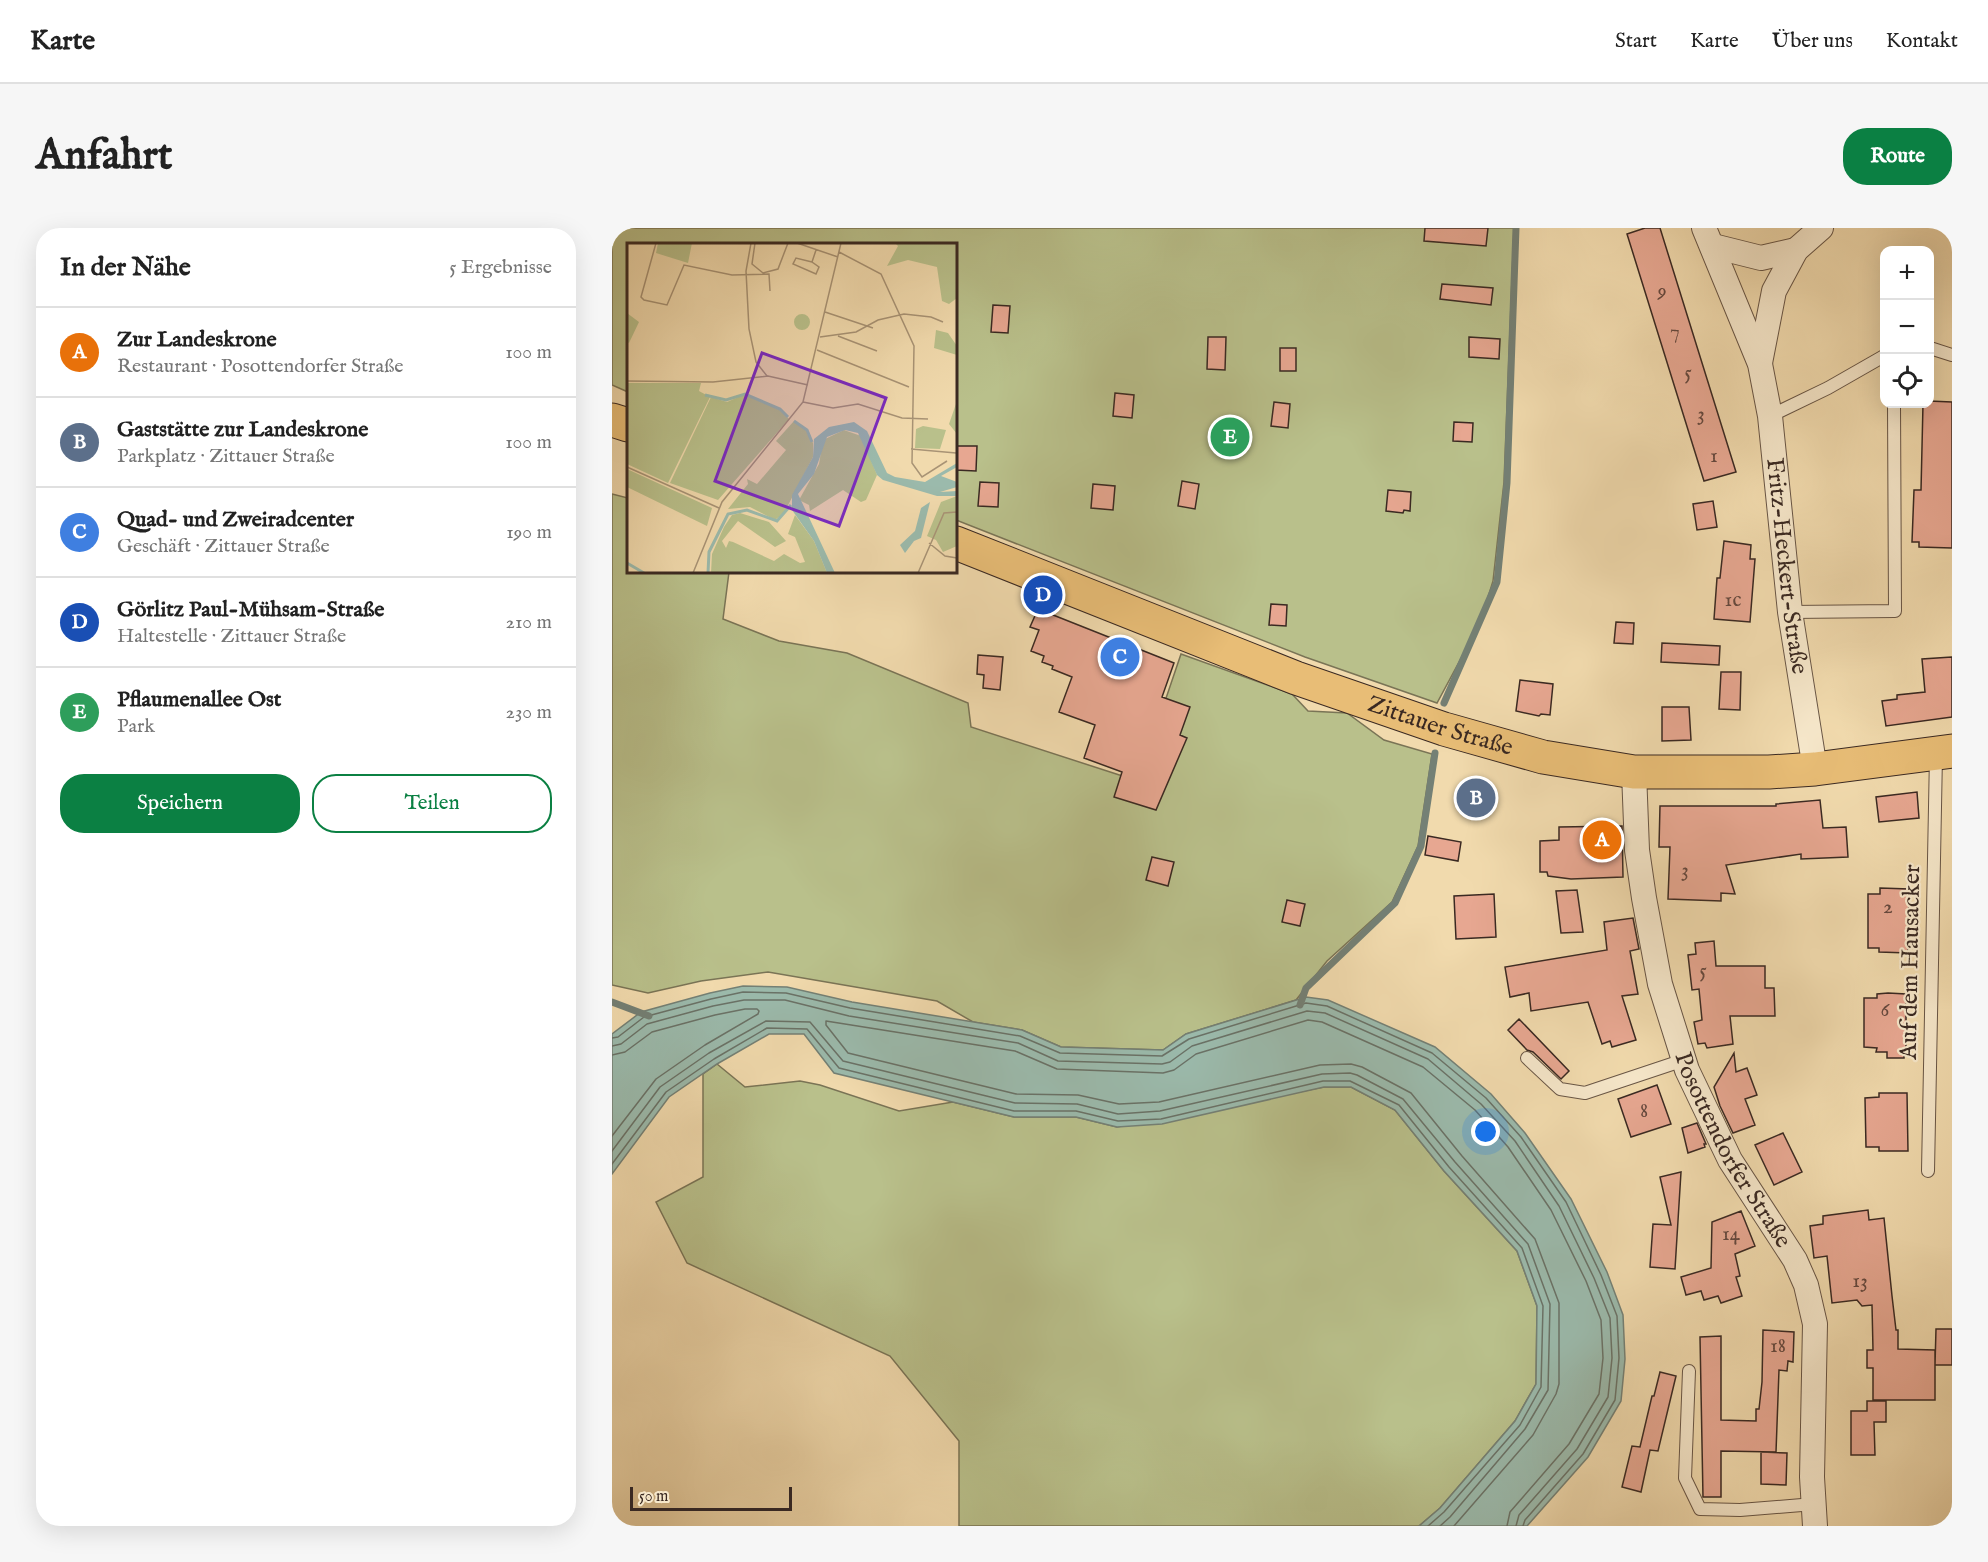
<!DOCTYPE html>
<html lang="de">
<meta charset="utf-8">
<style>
:root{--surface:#fff;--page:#f6f6f6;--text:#222;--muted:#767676;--line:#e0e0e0;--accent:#0b8043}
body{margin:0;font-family:"IM FELL English",serif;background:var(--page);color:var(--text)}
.controls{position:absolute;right:18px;top:18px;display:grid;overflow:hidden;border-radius:12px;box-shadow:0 6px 24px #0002}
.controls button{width:54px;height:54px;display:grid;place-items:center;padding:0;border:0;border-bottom:2px solid var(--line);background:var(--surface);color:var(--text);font:30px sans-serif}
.scale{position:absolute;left:18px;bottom:15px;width:162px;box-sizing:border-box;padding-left:6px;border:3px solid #3a2922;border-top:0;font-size:16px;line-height:21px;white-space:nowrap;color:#3a2922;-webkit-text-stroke:4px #f6e7ca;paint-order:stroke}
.you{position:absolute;left:874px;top:904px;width:21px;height:21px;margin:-15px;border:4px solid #fff;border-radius:50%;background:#1a73e8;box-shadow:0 0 0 9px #1a73e833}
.badge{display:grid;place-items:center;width:39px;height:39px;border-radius:50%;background:var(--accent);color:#fff;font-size:20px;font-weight:700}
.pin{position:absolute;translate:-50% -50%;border:3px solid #fff;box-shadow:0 2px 6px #0006}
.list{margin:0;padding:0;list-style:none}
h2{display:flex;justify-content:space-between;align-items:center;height:78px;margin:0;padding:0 24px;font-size:26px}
h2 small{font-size:20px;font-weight:400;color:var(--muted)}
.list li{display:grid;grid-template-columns:39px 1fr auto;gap:18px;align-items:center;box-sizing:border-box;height:90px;padding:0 24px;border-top:2px solid var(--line)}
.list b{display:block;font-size:22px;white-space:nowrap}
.list p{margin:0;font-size:20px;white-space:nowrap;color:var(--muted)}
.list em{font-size:20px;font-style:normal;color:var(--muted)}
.actions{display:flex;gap:12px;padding:18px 24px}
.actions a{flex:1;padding:14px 0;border:2px solid var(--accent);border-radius:24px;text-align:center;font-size:21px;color:var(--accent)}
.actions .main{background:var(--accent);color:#fff}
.icon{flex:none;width:33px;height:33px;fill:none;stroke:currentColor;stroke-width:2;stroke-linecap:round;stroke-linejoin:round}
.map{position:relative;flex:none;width:1340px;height:1298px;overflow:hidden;border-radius:24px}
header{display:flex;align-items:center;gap:36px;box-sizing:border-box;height:84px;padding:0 30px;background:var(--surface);border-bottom:2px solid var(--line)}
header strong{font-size:28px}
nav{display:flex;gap:33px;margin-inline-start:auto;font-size:21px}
.intro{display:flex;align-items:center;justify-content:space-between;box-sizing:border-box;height:144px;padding:0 36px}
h1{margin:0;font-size:42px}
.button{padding:15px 27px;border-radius:24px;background:var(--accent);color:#fff;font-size:21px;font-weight:700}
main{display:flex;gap:36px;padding:0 36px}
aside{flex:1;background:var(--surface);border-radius:24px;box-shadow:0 6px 24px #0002}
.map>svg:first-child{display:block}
.green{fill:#b9c08b;stroke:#7a7456;stroke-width:1.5}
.water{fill:#9bbaac;stroke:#748075;stroke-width:1.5}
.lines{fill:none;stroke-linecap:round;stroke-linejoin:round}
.shore{stroke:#6a7267;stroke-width:1.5}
.stream{stroke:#748075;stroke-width:7}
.building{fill:#e7a791;stroke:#3a2922;stroke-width:1.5}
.service-casing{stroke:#685545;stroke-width:14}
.minor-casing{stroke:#685545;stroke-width:26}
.primary-casing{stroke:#3a2922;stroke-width:35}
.service{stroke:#f6e7ca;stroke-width:12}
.minor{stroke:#f6e7ca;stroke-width:24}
.primary{stroke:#e8bd76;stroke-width:33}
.labels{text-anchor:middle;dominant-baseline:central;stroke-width:4.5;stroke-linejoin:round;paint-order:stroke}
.number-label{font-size:21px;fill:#65483e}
.street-label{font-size:24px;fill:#3a2922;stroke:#f6e7ca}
.inset-river{fill:none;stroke:#9bbaac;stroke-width:3}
.inset-road{fill:none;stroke:#a89375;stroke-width:1.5}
.view{fill:#7b2cbf;fill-opacity:0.15;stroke:#7b2cbf;stroke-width:3}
.inset-edge{fill:none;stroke:#3a2922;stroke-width:3}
</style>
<header>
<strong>Karte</strong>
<nav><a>Start</a><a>Karte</a><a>Über uns</a><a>Kontakt</a></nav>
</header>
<div class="intro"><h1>Anfahrt</h1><a class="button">Route</a></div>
<main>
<aside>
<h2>In der Nähe<small>5 Ergebnisse</small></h2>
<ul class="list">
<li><span class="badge" style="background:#e8710a">A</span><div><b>Zur Landeskrone</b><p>Restaurant · Posottendorfer Straße</p></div><em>100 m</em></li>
<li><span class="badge" style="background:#5c6f8a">B</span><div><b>Gaststätte zur Landeskrone</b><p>Parkplatz · Zittauer Straße</p></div><em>100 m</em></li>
<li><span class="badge" style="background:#3f7fe0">C</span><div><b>Quad- und Zweiradcenter</b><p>Geschäft · Zittauer Straße</p></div><em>190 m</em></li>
<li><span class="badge" style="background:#1a4fb4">D</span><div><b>Görlitz Paul-Mühsam-Straße</b><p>Haltestelle · Zittauer Straße</p></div><em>210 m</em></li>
<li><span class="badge" style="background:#2e9e5b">E</span><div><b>Pflaumenallee Ost</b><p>Park</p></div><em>230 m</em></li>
</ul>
<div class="actions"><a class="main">Speichern</a><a>Teilen</a></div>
</aside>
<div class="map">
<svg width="1340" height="1298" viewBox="0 0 1340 1298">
<rect width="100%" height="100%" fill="#f1daad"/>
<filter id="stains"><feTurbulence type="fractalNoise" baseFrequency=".00333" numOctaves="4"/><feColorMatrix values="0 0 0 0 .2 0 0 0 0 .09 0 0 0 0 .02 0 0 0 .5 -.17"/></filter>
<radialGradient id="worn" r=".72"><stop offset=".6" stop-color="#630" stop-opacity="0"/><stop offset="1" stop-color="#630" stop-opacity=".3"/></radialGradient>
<!-- green -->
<path class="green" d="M 0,0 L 902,0 L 892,254 L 881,353 L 868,395 L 825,475 L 693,429 L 344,292 L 344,16 L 16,16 L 16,164 L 0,157 Z
M 0,266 L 16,270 L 16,344 L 117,344 L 111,391 L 167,413 L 235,425 L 356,475 L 359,499 L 526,553 L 569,426 L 680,466 L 696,483 L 735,485 L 772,512 L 820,526 L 806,618 L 780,674 L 715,733 L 684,772 L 574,806 L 551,822 L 449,819 L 410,802 L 361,794 L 325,773 L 156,744 L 89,753 L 36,765 L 0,757 Z
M 105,836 L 133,859 L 188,853 L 208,857 L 287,883 L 341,874 L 402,889 L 464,889 L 505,899 L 712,859 L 739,859 L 783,882 L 832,943 L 905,1023 L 925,1078 L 924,1156 L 903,1193 L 828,1280 L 807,1298 L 347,1298 L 347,1213 L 278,1128 L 75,1035 L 44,974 L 91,949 L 91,846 Z"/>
<!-- water -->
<path class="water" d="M 131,758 L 175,759 L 240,774 L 410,802 L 449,819 L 551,822 L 574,806 L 694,769 L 716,772 L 823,819 L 879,866 L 913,905 L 959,971 L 995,1044 L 1011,1087 L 1013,1131 L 1009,1173 L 976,1229 L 915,1298 L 807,1298 L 828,1280 L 903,1193 L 924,1156 L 925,1078 L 905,1023 L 832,943 L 783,882 L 739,859 L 712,859 L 550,896 L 505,899 L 464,889 L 402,889 L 222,845 L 192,806 L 157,806 L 105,836 L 57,869 L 0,946 L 0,806 L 29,784 L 98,765 Z"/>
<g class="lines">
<!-- shore -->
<path class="shore" d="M 0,810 L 6,809 L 32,789 L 99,771 L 131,764 L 174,765 L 238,780 L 408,808 L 448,825 L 550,828 L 577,811 L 694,775 L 715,778 L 820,825 L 874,870 L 909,909 L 954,974 L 989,1047 L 1005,1088 L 1007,1130 L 1003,1172 L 971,1226 L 913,1292 L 911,1298
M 0,818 L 9,816 L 35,796 L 101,778 L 132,772 L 173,772 L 237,788 L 406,815 L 446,833 L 550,836 L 558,834 L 580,818 L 695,783 L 713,785 L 816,831 L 869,876 L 903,913 L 947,978 L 982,1050 L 998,1090 L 1000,1130 L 996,1169 L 965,1221 L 907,1287 L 904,1298
M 0,827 L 13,824 L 40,804 L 103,787 L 133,781 L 145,781 L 147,783 L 146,786 L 93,817 L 44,851 L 0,908
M 0,923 L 48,859 L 97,825 L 154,793 L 198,794 L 231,833 L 403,875 L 465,876 L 506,886 L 548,883 L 710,846 L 738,845 L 745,847 L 791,871 L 843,934 L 916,1016 L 938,1076 L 936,1162 L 913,1201 L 838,1289 L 828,1298
M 0,936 L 54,864 L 102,831 L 155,800 L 195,801 L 227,840 L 402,883 L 464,883 L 506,893 L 549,891 L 711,853 L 738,853 L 787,877 L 837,939 L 910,1020 L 931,1078 L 929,1159 L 908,1197 L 832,1284 L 816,1298
M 842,1298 L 921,1207 L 944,1166 L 947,1156 L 947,1075 L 923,1011 L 850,928 L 799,865 L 750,839 L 739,836 L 708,837 L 547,874 L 507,876 L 466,867 L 404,866 L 236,825 L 214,797 L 214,793 L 403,823 L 445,841 L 551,845 L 562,842 L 584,826 L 696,792 L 710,794 L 811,839 L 863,882 L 896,919 L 939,982 L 974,1053 L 989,1092 L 991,1130 L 987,1166 L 957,1216 L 898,1284 L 895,1298"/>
<!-- stream -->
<path class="stream" d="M 832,475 L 885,354 L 895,255 L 904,0
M 0,774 L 37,788
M 688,777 L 694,760 L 783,675 L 809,618 L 823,525"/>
</g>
<!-- building -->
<path class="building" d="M 813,0 L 876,0 L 874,18 L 812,13 Z
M 1033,0 L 1048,0 L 1124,244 L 1092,253 L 1015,6 Z
M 830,56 L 881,60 L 879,77 L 828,71 Z
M 381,77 L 398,78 L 396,105 L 379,104 Z
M 596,109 L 614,109 L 613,142 L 595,141 Z
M 857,109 L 888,111 L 887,131 L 857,129 Z
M 668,120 L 684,120 L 684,143 L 668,143 Z
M 503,165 L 522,167 L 520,190 L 501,188 Z
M 1317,173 L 1340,174 L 1340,320 L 1307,319 L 1307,314 L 1300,314 L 1302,262 L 1309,262 L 1311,176 L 1317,176 Z
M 662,174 L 678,176 L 676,200 L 659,198 Z
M 842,194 L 861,195 L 860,214 L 841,213 Z
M 344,218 L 365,218 L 364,243 L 344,242 Z
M 570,253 L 587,256 L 583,281 L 566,278 Z
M 368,254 L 387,255 L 386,279 L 366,278 Z
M 481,256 L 503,258 L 501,282 L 479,280 Z
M 776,262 L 799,264 L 798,283 L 792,282 L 791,285 L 774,283 Z
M 1101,273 L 1105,299 L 1085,302 L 1081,276 Z
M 1112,313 L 1139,317 L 1138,331 L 1143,331 L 1138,394 L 1102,391 L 1105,350 L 1108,350 Z
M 659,376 L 675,377 L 674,398 L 657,397 Z
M 426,381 L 562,435 L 550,469 L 578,479 L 568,507 L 575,510 L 544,582 L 502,569 L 510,544 L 472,530 L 483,497 L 447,484 L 460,449 L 440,441 L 441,438 L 430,434 L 432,428 L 419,423 L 427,402 L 418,399 Z
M 1004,394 L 1022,395 L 1021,416 L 1002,415 Z
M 1050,415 L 1108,418 L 1107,437 L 1049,434 Z
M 366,427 L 391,429 L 388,462 L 371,460 L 372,447 L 365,446 Z
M 1340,429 L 1340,489 L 1274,498 L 1270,473 L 1285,471 L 1285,467 L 1313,464 L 1310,431 Z
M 1109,444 L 1129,444 L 1128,482 L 1107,481 Z
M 908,452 L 941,456 L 938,487 L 929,486 L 927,488 L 904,483 Z
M 1050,479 L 1077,479 L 1079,512 L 1050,513 Z
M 1305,564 L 1307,590 L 1267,594 L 1264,569 Z
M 1208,572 L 1211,600 L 1234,599 L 1236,629 L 1189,631 L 1189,626 L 1114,637 L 1123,666 L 1109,665 L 1109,673 L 1056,671 L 1058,619 L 1047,619 L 1048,578 L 1164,578 L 1164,576 Z
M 1010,598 L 1011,649 L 959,651 L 936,648 L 935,644 L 928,644 L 928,613 L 947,612 L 947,599 Z
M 816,608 L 849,614 L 846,633 L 813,627 Z
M 540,629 L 562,634 L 556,658 L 534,652 Z
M 1268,660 L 1297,661 L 1296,725 L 1267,724 L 1267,720 L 1256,720 L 1256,666 L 1268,666 Z
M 965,662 L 971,704 L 949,705 L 944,663 Z
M 882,666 L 884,709 L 844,711 L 842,668 Z
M 675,672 L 693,676 L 688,698 L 670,694 Z
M 1021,690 L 1027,721 L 1018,723 L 1026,766 L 1010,768 L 1024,812 L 1000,819 L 998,813 L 990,816 L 976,774 L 919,783 L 917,765 L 898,769 L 893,739 L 995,722 L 992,694 Z
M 1102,713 L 1104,738 L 1153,738 L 1153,760 L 1162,760 L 1163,788 L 1118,788 L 1121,816 L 1095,820 L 1093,815 L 1086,816 L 1082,794 L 1090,792 L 1087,761 L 1080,762 L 1076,727 L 1084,726 L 1083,715 Z
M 1276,765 L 1294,766 L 1294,824 L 1292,824 L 1292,830 L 1275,830 L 1275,824 L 1264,824 L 1265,820 L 1252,819 L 1252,770 L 1265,770 L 1265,766 Z
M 907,791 L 957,843 L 949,851 L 921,824 L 915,822 L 896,802 Z
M 1122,825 L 1124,844 L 1135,840 L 1145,867 L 1133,871 L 1143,897 L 1121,905 L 1108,878 L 1102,859 Z
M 1045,857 L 1059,896 L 1019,909 L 1006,871 Z
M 1267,865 L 1295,865 L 1296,923 L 1267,923 L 1267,919 L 1254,919 L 1253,870 L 1267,869 Z
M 1085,895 L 1094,916 L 1092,916 L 1093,919 L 1076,925 L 1070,900 Z
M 1171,905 L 1190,944 L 1162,957 L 1143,917 Z
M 1069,944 L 1063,1041 L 1038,1039 L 1041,996 L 1059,997 L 1048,949 Z
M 1256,982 L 1257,992 L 1272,990 L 1280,1068 L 1284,1102 L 1286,1102 L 1286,1121 L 1323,1122 L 1323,1172 L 1261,1172 L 1261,1140 L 1255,1140 L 1255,1122 L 1261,1122 L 1260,1077 L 1250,1078 L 1245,1072 L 1220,1075 L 1215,1028 L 1202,1030 L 1198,998 L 1211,996 L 1211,988 Z
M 1129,983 L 1143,1018 L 1123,1026 L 1128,1048 L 1124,1049 L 1130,1068 L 1109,1075 L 1106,1068 L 1092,1072 L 1089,1063 L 1074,1067 L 1069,1049 L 1099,1040 L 1100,994 Z
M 1324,1101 L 1340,1101 L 1340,1137 L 1323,1137 Z
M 1151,1102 L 1182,1104 L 1181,1134 L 1176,1133 L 1175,1143 L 1167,1142 L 1164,1224 L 1109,1223 L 1109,1269 L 1091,1269 L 1088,1109 L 1109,1108 L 1109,1192 L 1144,1193 L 1144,1181 L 1147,1181 L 1150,1154 Z
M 1048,1144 L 1064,1148 L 1046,1223 L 1038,1222 L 1029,1264 L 1010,1259 L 1020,1218 L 1028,1219 L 1040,1168 L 1042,1168 Z
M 1255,1173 L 1274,1173 L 1274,1194 L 1262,1194 L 1263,1227 L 1239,1227 L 1239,1183 L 1255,1183 Z
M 1149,1224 L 1175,1225 L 1174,1257 L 1149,1256 Z"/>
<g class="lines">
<!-- service casing -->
<g class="service-casing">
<path id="service" d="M 1318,120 L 1340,127
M 1158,188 L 1216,160 L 1272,128
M 1178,384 L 1283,383 L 1282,176
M 915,830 L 948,861 L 973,865 L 1072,832
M 1316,943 L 1324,527
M 1077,1143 L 1073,1250 L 1088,1281 L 1128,1282 L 1202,1276"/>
</g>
<!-- minor casing -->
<g class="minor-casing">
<g id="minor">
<path id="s1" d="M 1092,0 L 1148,136 L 1158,188 L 1178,384 L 1203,541"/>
<path d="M 1101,18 L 1149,30 L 1184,22"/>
<path d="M 1148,135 L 1162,63 L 1184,22 L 1209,0"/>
<path id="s2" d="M 1022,544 L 1025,622 L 1032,670 L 1048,756 L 1075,842 L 1118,932 L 1183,1032 L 1194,1057 L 1203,1096 L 1200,1249 L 1203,1298"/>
</g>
</g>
<!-- primary casing -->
<g class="primary-casing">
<g id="primary">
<path d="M 0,192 L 16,197"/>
<path id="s3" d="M 344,315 L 684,450 L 832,501 L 931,529 L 1022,544 L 1157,544 L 1203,541 L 1340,523"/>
</g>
</g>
<!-- service -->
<use href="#service" class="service"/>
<!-- minor -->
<use href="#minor" class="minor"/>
<!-- primary -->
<use href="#primary" class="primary"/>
</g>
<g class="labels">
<!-- number labels -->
<g class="number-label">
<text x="1050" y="63">9</text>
<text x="1063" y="104">7</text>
<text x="1076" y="145">5</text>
<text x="1089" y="186">3</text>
<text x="1102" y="228">1</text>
<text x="1121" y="372">1c</text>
<text x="1073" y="642">3</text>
<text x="1276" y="679">2</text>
<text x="1091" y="743">5</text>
<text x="1273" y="782">6</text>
<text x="1032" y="883">8</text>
<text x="1119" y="1006">14</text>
<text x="1248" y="1053">13</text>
<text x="1166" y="1118">18</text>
</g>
<!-- street labels -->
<g class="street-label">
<text stroke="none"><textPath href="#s1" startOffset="351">Fritz-Heckert-Straße</textPath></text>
<text stroke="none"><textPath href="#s3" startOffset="518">Zittauer Straße</textPath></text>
<text transform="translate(1299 734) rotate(-89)">Auf dem Hausacker</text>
<text stroke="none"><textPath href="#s2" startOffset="396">Posottendorfer Straße</textPath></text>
</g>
</g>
<!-- overview -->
<g transform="translate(15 15)">
<rect width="330" height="330" fill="#f1daad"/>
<path d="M 31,0 L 65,0 L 61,20 L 29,10 ZM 268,0 L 330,0 L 330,55 L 322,61 L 315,58 L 310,24 L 281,17 L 260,23 L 271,3 ZM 0,70 L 12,79 L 2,100 L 0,99 ZM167 79a8 8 0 1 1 16 0a8 8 0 1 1-16 0ZM 309,87 L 321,90 L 330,103 L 330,112 L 307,105 ZM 0,140 L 74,140 L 72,148 L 83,154 L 41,240 L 0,221 ZM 118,151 L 153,166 L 162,176 L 91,257 L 43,240 L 84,154 L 100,159 ZM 330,158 L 330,191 L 322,181 ZM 167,178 L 180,187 L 186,200 L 186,214 L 157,270 L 148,277 L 123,264 L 101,266 L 121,241 L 120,236 L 130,241 L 159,207 L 149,198 ZM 296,183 L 319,187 L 313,206 L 288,205 L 289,186 ZM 217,187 L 234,193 L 250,232 L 239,257 L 234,259 L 216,247 L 183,268 L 182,262 L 172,257 L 192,221 L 196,197 ZM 0,226 L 85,265 L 80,283 L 0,244 ZM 330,253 L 330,303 L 316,309 L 309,297 L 300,293 L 314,259 ZM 113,270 L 142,279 L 159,298 L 148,304 L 111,278 L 95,298 L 99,305 L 102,298 L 106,299 L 147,318 L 157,311 L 173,320 L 178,319 L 168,294 L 161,291 L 168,272 L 187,298 L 200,330 L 84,330 L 85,311 L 97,284 L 105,272 Z" fill="#b9c08b"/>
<path d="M 227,179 L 240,188 L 260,230 L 268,234 L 298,239 L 330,220 L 330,224 L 314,233 L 330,239 L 330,244 L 313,249 L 330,248 L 330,253 L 310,253 L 256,237 L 250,232 L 231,190 L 218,187 L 200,194 L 187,231 L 171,251 L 208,330 L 200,330 L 187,298 L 165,267 L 165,252 L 186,214 L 187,196 L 202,184 ZM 303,259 L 294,295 L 287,298 L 278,310 L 273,302 L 288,288 L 294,265 Z" fill="#9bbaac"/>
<path class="inset-river" d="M 78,152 L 99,157 L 118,151 L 153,166 L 161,174M 167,178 L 180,187 L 185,199M 0,320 L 17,330M 81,330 L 82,309 L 101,271 L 120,267 L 150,278 L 164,262"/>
<path class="inset-road" d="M 29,0 L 14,54 L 17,57 L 40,62 L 57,22 L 105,32 L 142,31 L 143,48M 124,0 L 119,28 L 122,86 L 129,119 L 140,133M 128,0 L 125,21 L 136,30 L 151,26 L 161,0M 170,0 L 211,14M 212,9 L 254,31 L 287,103 L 285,220 L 295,234 L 320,218M 185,19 L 169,15 L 166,21 L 189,31 L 192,24 L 185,19 L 189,7M 198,69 L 246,85M 211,93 L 250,108M 193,94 L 229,89 L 251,77 L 277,71 L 304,74 L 316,79M 190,107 L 282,144M 0,138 L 86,139 L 141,133 L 181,142M 176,159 L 206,165 L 231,161 L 275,175 L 301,176M 284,206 L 329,210M 0,224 L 92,265M 302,300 L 318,313 L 330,315M 66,330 L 95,259 L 176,159 L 214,0M 291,330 L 317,270 L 330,269"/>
<path class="view" d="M 135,110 L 259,155 L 212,283 L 88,238 Z"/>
<rect width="330" height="330" class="inset-edge"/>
</g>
<rect width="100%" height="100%" filter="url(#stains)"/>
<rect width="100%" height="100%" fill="url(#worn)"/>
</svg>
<div class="controls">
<button>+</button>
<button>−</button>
<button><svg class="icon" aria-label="locate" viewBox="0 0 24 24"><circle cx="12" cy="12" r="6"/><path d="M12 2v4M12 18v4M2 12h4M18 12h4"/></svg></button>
</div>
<div class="scale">50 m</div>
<div class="you"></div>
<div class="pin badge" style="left:990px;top:612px;background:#e8710a">A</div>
<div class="pin badge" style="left:864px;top:570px;background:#5c6f8a">B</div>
<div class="pin badge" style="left:508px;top:429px;background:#3f7fe0">C</div>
<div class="pin badge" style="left:431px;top:367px;background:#1a4fb4">D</div>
<div class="pin badge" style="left:618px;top:209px;background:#2e9e5b">E</div>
</div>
</main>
